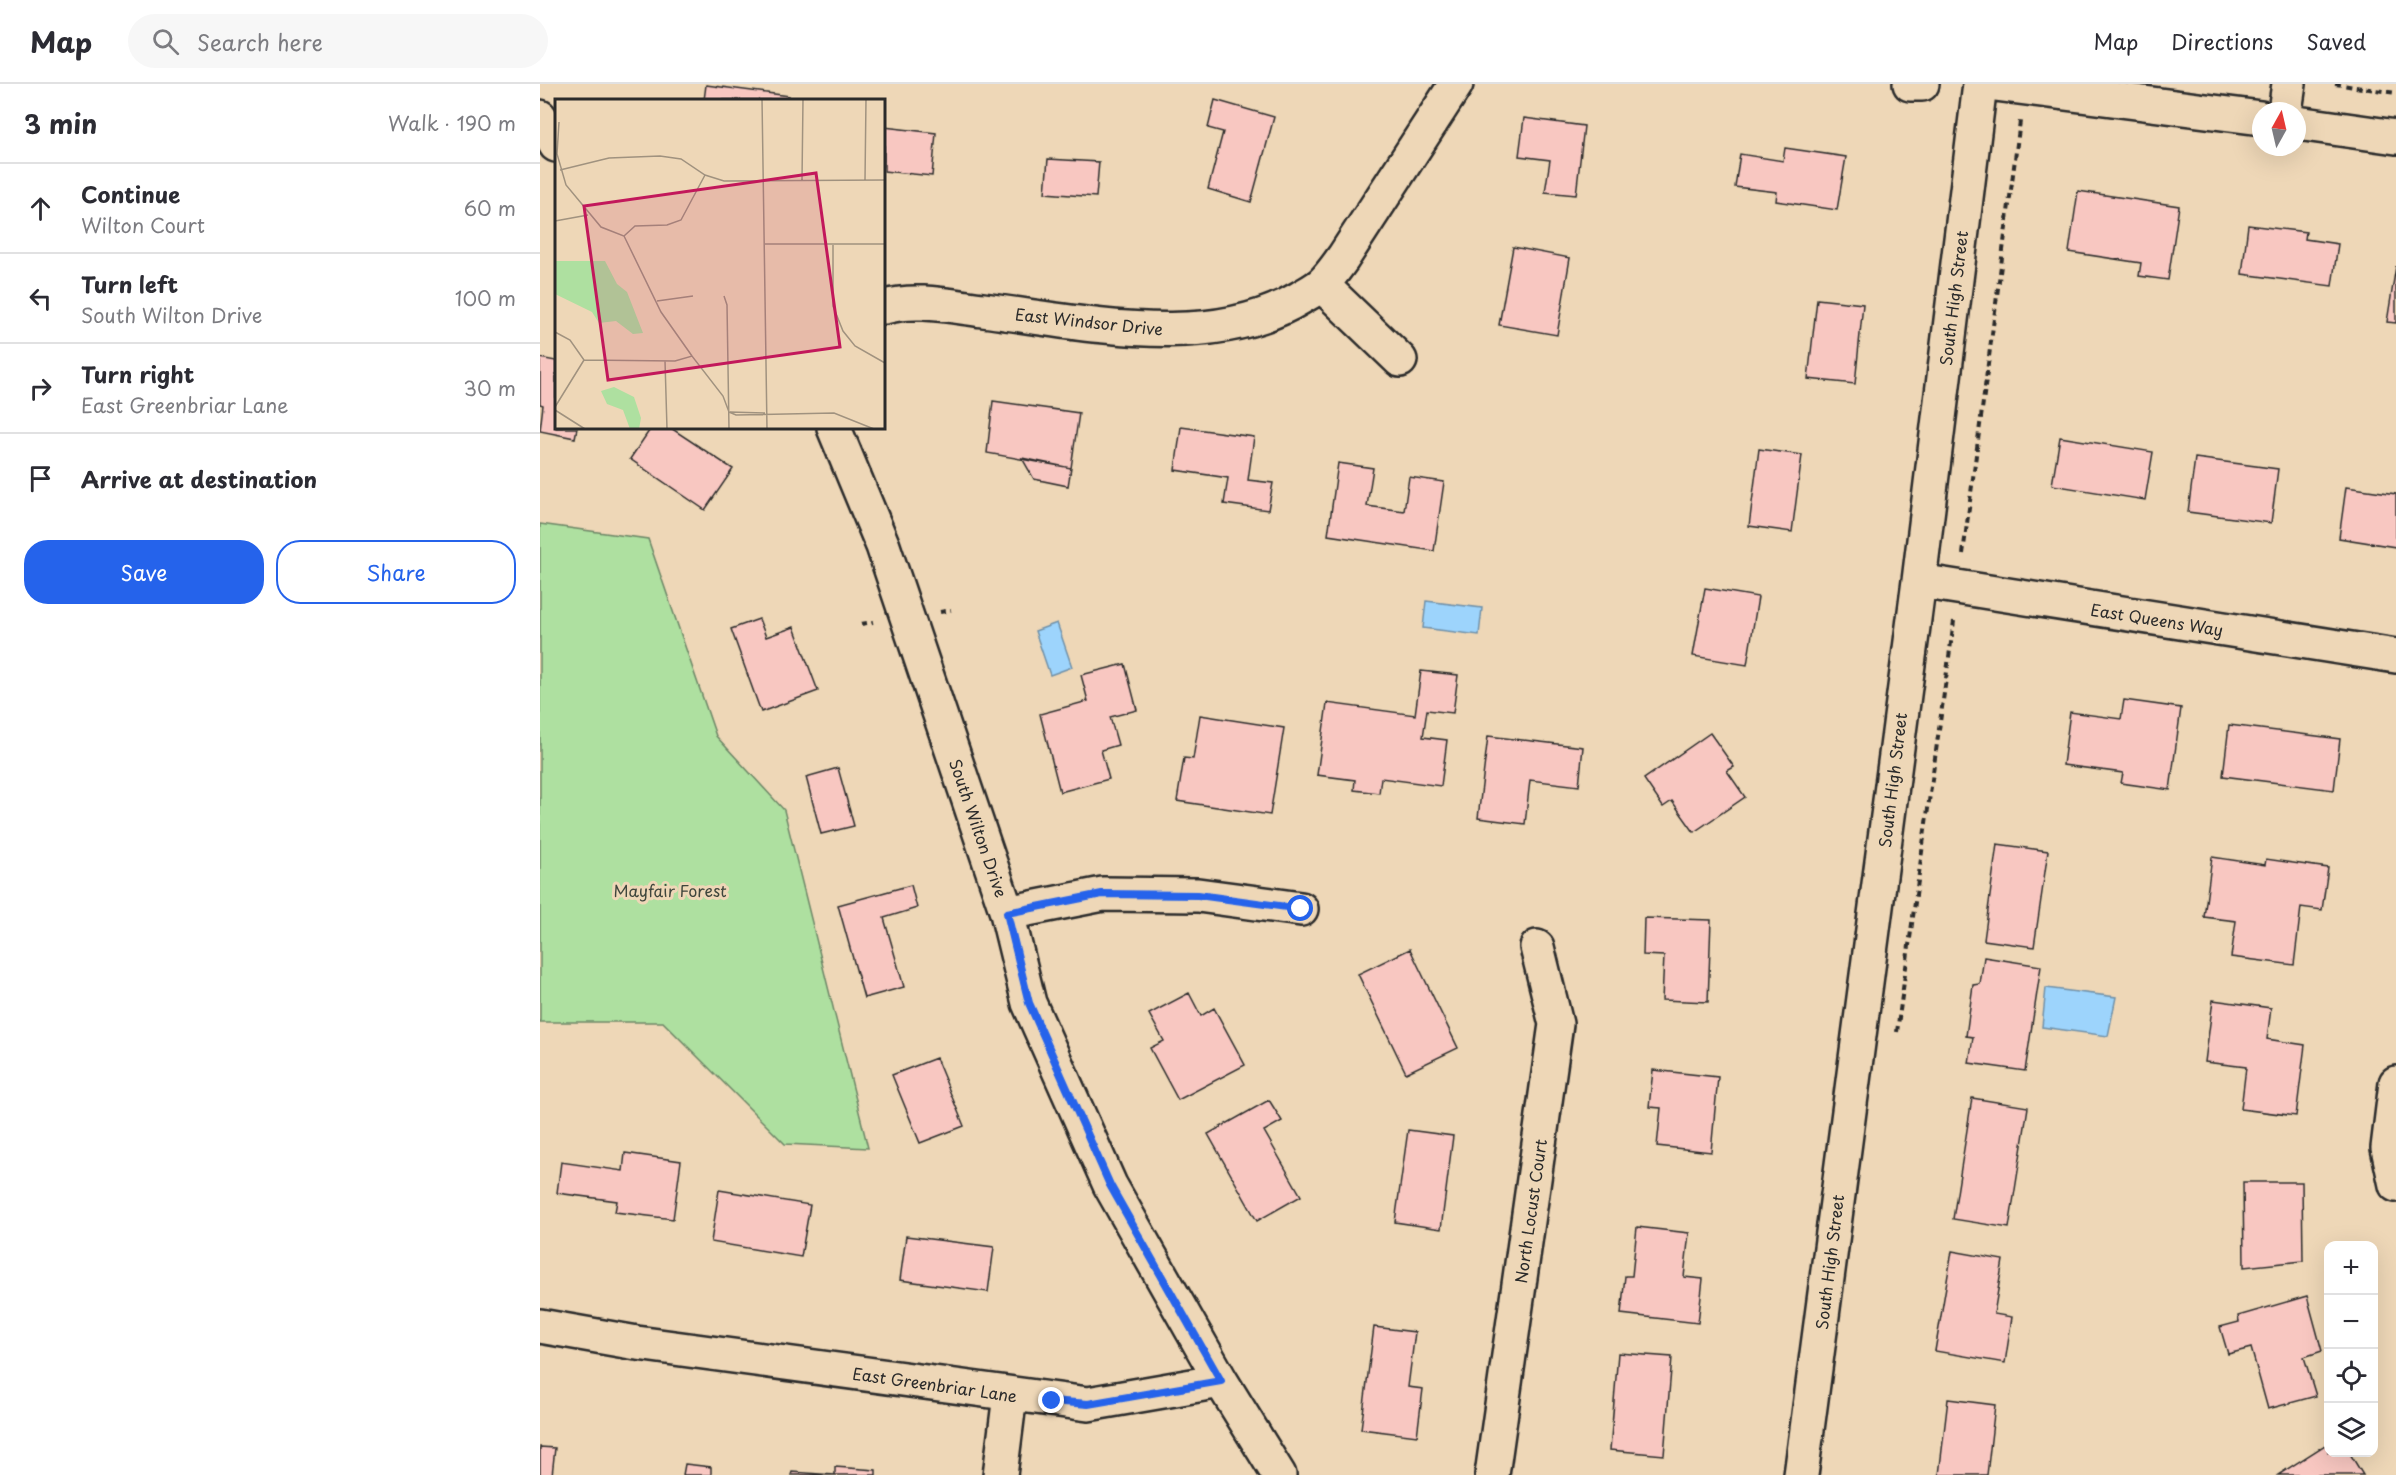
<!DOCTYPE html>
<meta charset="utf-8">
<style>
:root{--surface:#fff;--page:#f7f7f7;--text:#2b2b33;--muted:#7c7c81;--line:#e1e1e2;--accent:#2563eb}
body{margin:0;font-family:"Playpen Sans",sans-serif;background:var(--page);color:var(--text)}
.controls{position:absolute;right:18px;bottom:18px;display:grid;overflow:hidden;border-radius:12px;box-shadow:0 6px 24px #0002}
.controls button{width:54px;height:54px;display:grid;place-items:center;padding:0;border:0;border-bottom:2px solid var(--line);background:var(--surface);color:var(--text);font:30px sans-serif}
.compass{position:absolute;left:1712px;top:18px;width:54px;height:54px;border-radius:50%;background:var(--surface);box-shadow:0 6px 24px #0002;rotate:8deg}
.stop{position:absolute;width:18px;height:18px;margin:-14px;border:4px solid #2563eb;border-radius:50%;background:#fff}
.stop.end{background:#2563eb;border-color:#fff;box-shadow:0 2px 6px #0008}
.list{margin:0;padding:0;list-style:none}
h2{display:flex;justify-content:space-between;align-items:center;height:78px;margin:0;padding:0 24px;font-size:26px}
h2 small{font-size:20px;font-weight:400;color:var(--muted)}
.list li{display:grid;grid-template-columns:39px 1fr auto;gap:18px;align-items:center;box-sizing:border-box;height:90px;padding:0 24px;border-top:2px solid var(--line)}
.list b{display:block;font-size:22px;white-space:nowrap}
.list p{margin:0;font-size:20px;white-space:nowrap;color:var(--muted)}
.list em{font-size:20px;font-style:normal;color:var(--muted)}
.actions{display:flex;gap:12px;padding:18px 24px}
.actions a{flex:1;padding:14px 0;border:2px solid var(--accent);border-radius:24px;text-align:center;font-size:21px;color:var(--accent)}
.actions .main{background:var(--accent);color:#fff}
.icon{flex:none;width:33px;height:33px;fill:none;stroke:currentColor;stroke-width:2;stroke-linecap:round;stroke-linejoin:round}
.map{position:relative;flex:none;width:1856px;height:1391px;overflow:hidden}
header{display:flex;align-items:center;gap:36px;box-sizing:border-box;height:84px;padding:0 30px;background:var(--surface);border-bottom:2px solid var(--line)}
header strong{font-size:28px}
nav{display:flex;gap:33px;margin-inline-start:auto;font-size:21px}
.search{width:420px;height:54px;background:var(--page);display:flex;align-items:center;gap:15px;box-sizing:border-box;padding:0 21px;border-radius:33px;color:var(--muted);font-size:22px}
main{display:flex}
aside{flex:1;background:var(--surface)}
.map>svg:first-child{display:block}
.green{fill:#aee0a0;stroke:#6c8666;stroke-width:1.5}
.water{fill:#9dd4fc;stroke:#6f90a8;stroke-width:1.5}
.building{fill:#f8c7c1;stroke:#2b2b2b;stroke-width:1.5}
.lines{fill:none;stroke-linecap:round;stroke-linejoin:round}
.minor-casing{stroke:#2b2b2b;stroke-width:38}
.path{stroke:#2b2b2b;stroke-width:4;stroke-dasharray:6 4.5;stroke-linecap:butt}
.minor{stroke:#eed7b7;stroke-width:33}
.route{stroke:#2563eb;stroke-width:8}
.labels{text-anchor:middle;dominant-baseline:central;stroke-width:6;stroke-linejoin:round;paint-order:stroke}
.street-label{font-size:16px;fill:#2b2b2b;stroke:#eed7b7}
.park-label{font-size:16px;fill:#3f463d;stroke:#eed7b7}
.inset-road{fill:none;stroke:#a0927f;stroke-width:1.5}
.view{fill:#c2185b;fill-opacity:0.15;stroke:#c2185b;stroke-width:3}
.inset-edge{fill:none;stroke:#2b2b2b;stroke-width:3}
</style>
<header>
<strong>Map</strong>
<div class="search"><svg class="icon" aria-label="search" viewBox="0 0 24 24"><circle cx="10" cy="10" r="6"/><path d="M15 15l6 6"/></svg>Search here</div>
<nav><a>Map</a><a>Directions</a><a>Saved</a></nav>
</header>
<main>
<aside>
<h2>3 min<small>Walk · 190 m</small></h2>
<ul class="list">
<li><svg class="icon" aria-label="ahead" viewBox="0 0 24 24"><path d="M12 20V5M6 11l6-6 6 6"/></svg><div><b>Continue</b><p>Wilton Court</p></div><em>60 m</em></li>
<li><svg class="icon" aria-label="left" viewBox="0 0 24 24"><path d="M17 20v-9H6M10 6l-5 5 5 5"/></svg><div><b>Turn left</b><p>South Wilton Drive</p></div><em>100 m</em></li>
<li><svg class="icon" aria-label="right" viewBox="0 0 24 24"><path d="M7 20v-9h11M14 6l5 5-5 5"/></svg><div><b>Turn right</b><p>East Greenbriar Lane</p></div><em>30 m</em></li>
<li><svg class="icon" aria-label="arrive" viewBox="0 0 24 24"><path d="M6 21V4h12l-3 4 3 4H6"/></svg><div><b>Arrive at destination</b></div></li>
</ul>
<div class="actions"><a class="main">Save</a><a>Share</a></div>
</aside>
<div class="map">
<svg width="1856" height="1391" viewBox="0 0 1856 1391">
<rect width="100%" height="100%" fill="#eed7b7"/>
<filter id="ink" filterUnits="userSpaceOnUse"><feTurbulence type="fractalNoise" baseFrequency=".0167" numOctaves="2"/><feDisplacementMap in="SourceGraphic" scale="12" xChannelSelector="R" yChannelSelector="G"/><feConvolveMatrix kernelMatrix="1 2 1 2 8 2 1 2 1" color-interpolation-filters="sRGB"/></filter>
<g filter="url(#ink)">
<!-- green -->
<path class="green" d="M 0,440 L 108,455 L 176,652 L 244,726 L 328,1064 L 245,1060 L 123,938 L 0,938 Z"/>
<!-- water -->
<path class="water" d="M 886,517 L 942,524 L 939,551 L 883,544 Z
M 517,539 L 532,583 L 510,591 L 495,547 Z
M 1506,904 L 1576,913 L 1568,952 L 1502,943 Z"/>
<!-- building -->
<path class="building" d="M 166,1 L 249,12 L 248,16 L 164,16 Z
M 675,16 L 734,33 L 711,118 L 668,105 L 683,48 L 668,44 Z
M 984,34 L 1044,42 L 1036,111 L 1005,108 L 1010,76 L 979,72 Z
M 344,43 L 396,49 L 392,92 L 344,87 Z
M 1245,64 L 1306,73 L 1297,126 L 1236,117 L 1237,108 L 1195,103 L 1200,70 L 1243,77 Z
M 508,75 L 559,78 L 556,113 L 505,109 Z
M 1538,107 L 1639,122 L 1628,196 L 1599,192 L 1601,179 L 1529,168 Z
M 1708,141 L 1766,148 L 1765,155 L 1798,160 L 1792,202 L 1702,190 Z
M 973,163 L 1030,174 L 1017,251 L 959,241 Z
M 1856,182 L 1856,239 L 1847,238 Z
M 1277,215 L 1323,220 L 1315,300 L 1268,295 Z
M 0,274 L 16,277 L 16,344 L 37,344 L 35,354 L 0,347 L 3,321 L 0,320 Z
M 453,317 L 539,329 L 531,384 L 447,369 Z
M 641,343 L 714,353 L 708,396 L 733,399 L 728,426 L 684,420 L 688,394 L 635,386 Z
M 111,344 L 131,344 L 193,385 L 165,426 L 90,375 Z
M 1520,353 L 1613,368 L 1605,416 L 1512,401 Z
M 1219,365 L 1262,371 L 1252,448 L 1209,442 Z
M 482,374 L 531,384 L 528,402 L 494,395 Z
M 1655,374 L 1738,385 L 1731,439 L 1648,428 Z
M 798,379 L 833,384 L 827,422 L 864,427 L 869,393 L 904,398 L 894,467 L 788,451 Z
M 1806,403 L 1856,410 L 1856,463 L 1799,454 Z
M 1165,504 L 1218,513 L 1207,581 L 1153,572 Z
M 219,535 L 226,553 L 254,543 L 278,607 L 221,628 L 191,545 Z
M 585,580 L 597,626 L 570,633 L 578,661 L 561,666 L 569,695 L 520,708 L 500,630 L 548,617 L 541,591 Z
M 881,587 L 918,591 L 913,629 L 887,626 L 883,653 L 907,656 L 901,702 L 841,694 L 839,709 L 814,706 L 815,696 L 777,691 L 787,619 L 875,631 Z
M 1584,616 L 1641,624 L 1630,706 L 1581,699 L 1583,689 L 1523,681 L 1530,628 L 1581,635 Z
M 660,631 L 744,644 L 730,731 L 637,717 L 644,674 L 653,675 Z
M 1689,641 L 1800,655 L 1794,706 L 1683,692 Z
M 1170,649 L 1194,683 L 1187,687 L 1205,713 L 1154,748 L 1132,717 L 1123,723 L 1104,695 Z
M 948,652 L 1043,663 L 1039,702 L 990,696 L 985,740 L 938,734 Z
M 298,684 L 314,742 L 281,750 L 266,693 Z
M 1457,760 L 1508,767 L 1494,863 L 1444,856 Z
M 1672,773 L 1725,781 L 1726,775 L 1788,784 L 1782,826 L 1761,823 L 1754,881 L 1691,873 L 1696,837 L 1664,833 Z
M 371,801 L 377,824 L 344,834 L 364,903 L 324,914 L 298,821 Z
M 1104,834 L 1171,836 L 1168,918 L 1122,916 L 1124,872 L 1103,871 Z
M 870,865 L 918,964 L 866,989 L 818,890 Z
M 1444,873 L 1501,882 L 1485,987 L 1429,979 L 1433,953 L 1426,952 L 1433,901 L 1440,900 Z
M 649,909 L 661,932 L 674,924 L 705,981 L 638,1016 L 610,964 L 624,957 L 609,930 Z
M 1673,916 L 1731,924 L 1727,955 L 1765,961 L 1756,1032 L 1701,1025 L 1706,983 L 1665,978 Z
M 396,974 L 424,1042 L 380,1059 L 352,991 Z
M 1113,986 L 1178,993 L 1171,1068 L 1117,1062 L 1121,1024 L 1109,1023 Z
M 1432,1014 L 1488,1023 L 1469,1144 L 1413,1135 Z
M 729,1016 L 742,1037 L 724,1047 L 761,1112 L 717,1137 L 668,1050 Z
M 868,1046 L 913,1052 L 901,1145 L 855,1138 Z
M 85,1069 L 141,1077 L 133,1135 L 75,1128 L 77,1117 L 17,1109 L 21,1078 L 83,1087 Z
M 1703,1098 L 1762,1098 L 1763,1177 L 1704,1183 Z
M 179,1106 L 270,1121 L 261,1173 L 171,1158 Z
M 1097,1143 L 1149,1149 L 1144,1193 L 1163,1195 L 1158,1239 L 1081,1230 L 1085,1192 L 1092,1192 Z
M 366,1152 L 454,1163 L 448,1208 L 360,1196 Z
M 1412,1167 L 1463,1176 L 1454,1230 L 1472,1233 L 1465,1279 L 1395,1267 Z
M 1767,1212 L 1782,1267 L 1764,1273 L 1776,1312 L 1728,1325 L 1711,1264 L 1688,1270 L 1680,1243 L 1699,1238 L 1698,1232 Z
M 834,1243 L 875,1248 L 868,1303 L 883,1305 L 877,1352 L 821,1345 Z
M 1078,1269 L 1132,1273 L 1124,1371 L 1070,1366 Z
M 1408,1315 L 1455,1321 L 1447,1391 L 1399,1391 Z
M 1788,1359 L 1788,1368 L 1809,1368 L 1823,1391 L 1738,1391 Z
M 0,1363 L 15,1364 L 12,1391 L 0,1391 Z
M 145,1380 L 171,1383 L 171,1391 L 143,1391 Z
M 295,1383 L 336,1386 L 336,1391 L 251,1391 L 252,1388 L 295,1391 Z"/>
<g class="lines">
<!-- minor casing -->
<g class="minor-casing">
<path id="minor" d="M 1370,0 L 1382,0
M 1455,0 L 1721,34
M 1745,27 L 1749,0
M 0,33 L 16,61
M 1757,39 L 1856,53
M 782,201 L 860,276
M 344,223 C 376,214 410,222 443,226 C 542,238 670,269 760,214 C 768,209 777,205 783,199 C 791,191 797,182 803,174 L 916,0
M 294,344 L 343,462 L 467,829 L 489,919 L 570,1101 L 681,1297
M 1379,497 L 1856,572
M 467,829 L 563,810 L 658,811 L 761,825
M 1856,999 L 1848,1064 L 1856,1101
M 0,1242 L 97,1259 L 548,1320 L 681,1297 L 739,1391
M 460,1391 L 470,1311
M 952,1391 L 1016,940 L 997,863
M 1261,1391 L 1379,497 L 1440,0"/>
</g>
<!-- path -->
<path class="path" d="M 1795,0 L 1856,9
M 1423,470 L 1480,37
M 400,528 L 411,526
M 321,540 L 333,538
M 1357,948 L 1414,537"/>
<!-- minor -->
<use href="#minor" class="minor"/>
</g>
</g>
<g class="lines" filter="url(#ink)">
<!-- route -->
<path class="route" d="M 512,1317 L 548,1320 L 681,1297 L 570,1101 L 489,919 L 467,829 L 562,810 L 658,811 L 761,825"/>
</g>
<g class="labels">
<!-- street labels -->
<g class="street-label">
<text transform="translate(1413 214) rotate(-83)">South High Street</text>
<text transform="translate(549 237) rotate(6)">East Windsor Drive</text>
<text transform="translate(1617 535) rotate(9)">East Queens Way</text>
<text transform="translate(1352 696) rotate(-83)">South High Street</text>
<text transform="translate(439 744) rotate(71)">South Wilton Drive</text>
<text transform="translate(990 1127) rotate(-82)">North Locust Court</text>
<text transform="translate(1289 1178) rotate(-83)">South High Street</text>
<text transform="translate(395 1300) rotate(8)">East Greenbriar Lane</text>
</g>
<!-- park labels -->
<g class="park-label">
<text x="130" y="806">Mayfair Forest</text>
</g>
</g>
<!-- overview -->
<g transform="translate(15 15)">
<rect width="330" height="330" fill="#eed7b7"/>
<path d="M 0,162 L 50,162 L 62,185 L 72,193 L 88,234 L 78,235 L 61,222 L 44,224 L 37,213 L 0,195 ZM 59,288 L 79,298 L 86,319 L 84,330 L 75,330 L 68,311 L 52,305 L 46,292 Z" fill="#aee0a0"/>
<path class="inset-road" d="M 207,0 L 212,330M 4,23 L 2,55 L 11,86 L 46,128 L 69,137 L 106,213 L 137,257M 5,71 L 54,59 L 105,57 L 126,60 L 150,76 L 169,82 L 330,81M 247,81 L 248,0M 310,81 L 311,0M 0,122 L 33,116M 69,137 L 80,127 L 112,126 L 126,121 L 150,76M 210,145 L 330,145M 278,146 L 278,207 L 288,232 L 300,247 L 330,264M 169,197 L 172,206 L 174,330M 102,202 L 138,197M 0,233 L 15,241 L 29,261M 29,261 L 120,262 L 137,257 L 168,297 L 174,313M 110,262 L 112,330M 0,308 L 29,261M 0,311 L 30,330M 174,313 L 181,316 L 279,314 L 319,330M 175,313 L 210,314"/>
<path class="view" d="M 261,74 L 285,248 L 53,281 L 29,107 Z"/>
<rect width="330" height="330" class="inset-edge"/>
</g>
</svg>
<div class="controls">
<button>+</button>
<button>−</button>
<button><svg class="icon" aria-label="locate" viewBox="0 0 24 24"><circle cx="12" cy="12" r="6"/><path d="M12 2v4M12 18v4M2 12h4M18 12h4"/></svg></button>
<button><svg class="icon" aria-label="layers" viewBox="0 0 24 24"><path d="M12 4l9 5-9 5-9-5zM3 14l9 5 9-5"/></svg></button>
</div>
<svg class="compass" viewBox="-18 -18 36 36"><path d="M0-13l5 13h-10z" fill="#e53935"/><path d="M0 13l5-13h-10z" fill="#7c7c81"/></svg>
<div class="stop" style="left:761px;top:825px"></div>
<div class="stop end" style="left:512px;top:1317px"></div>
</div>
</main>
